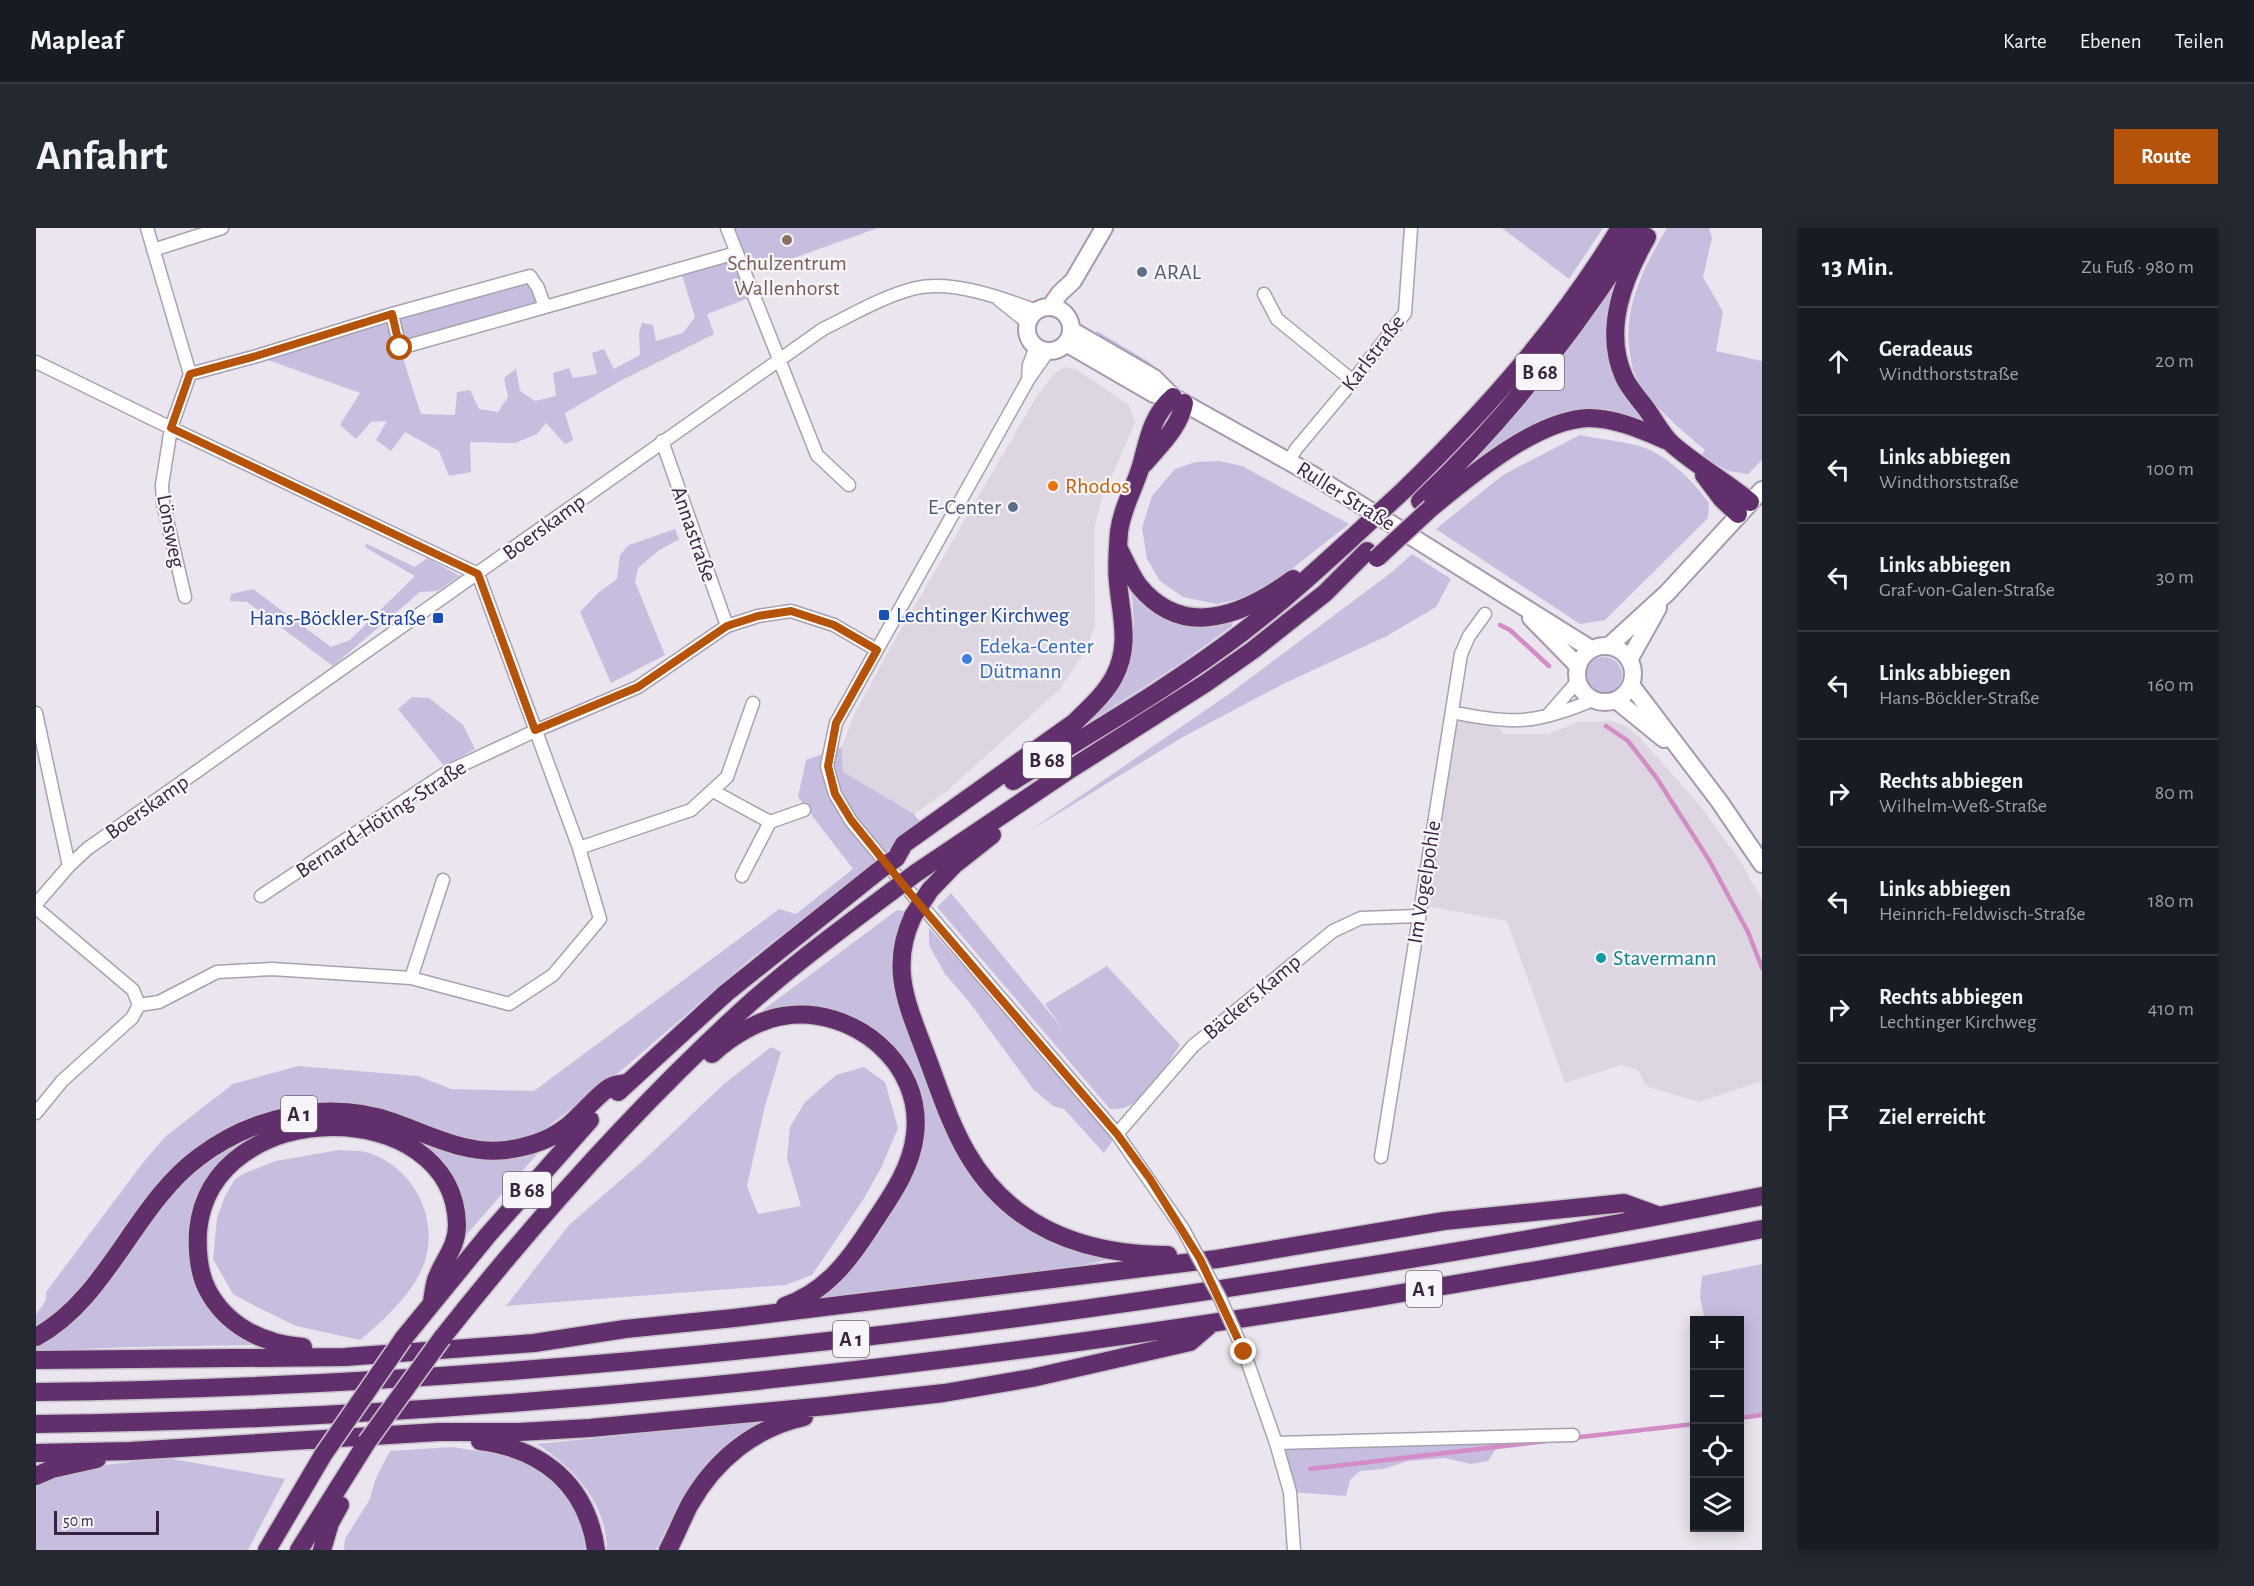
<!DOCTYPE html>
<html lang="de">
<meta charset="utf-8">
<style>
:root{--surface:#171b24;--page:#242831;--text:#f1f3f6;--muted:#9ea1a6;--line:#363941;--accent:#b45309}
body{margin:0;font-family:"Alegreya Sans",sans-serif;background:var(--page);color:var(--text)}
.controls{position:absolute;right:18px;bottom:18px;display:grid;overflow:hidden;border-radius:0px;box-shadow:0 3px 15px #0003}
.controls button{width:54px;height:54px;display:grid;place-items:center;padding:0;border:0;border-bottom:2px solid var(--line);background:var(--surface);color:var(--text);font:30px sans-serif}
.scale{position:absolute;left:18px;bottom:15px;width:105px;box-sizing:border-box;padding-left:6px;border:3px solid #392440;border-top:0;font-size:16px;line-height:21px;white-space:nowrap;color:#392440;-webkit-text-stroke:4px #f8f5fa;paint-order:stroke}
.stop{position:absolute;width:18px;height:18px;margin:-14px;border:4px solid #b45309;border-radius:50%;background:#fff}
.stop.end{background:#b45309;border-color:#fff;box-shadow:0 2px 6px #0008}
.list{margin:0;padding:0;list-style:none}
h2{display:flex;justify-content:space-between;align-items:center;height:78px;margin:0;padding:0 24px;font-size:26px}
h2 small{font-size:20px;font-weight:400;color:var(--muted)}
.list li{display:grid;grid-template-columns:39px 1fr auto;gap:18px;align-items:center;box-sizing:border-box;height:108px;padding:0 24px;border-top:2px solid var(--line)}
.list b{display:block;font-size:22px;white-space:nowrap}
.list p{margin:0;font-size:20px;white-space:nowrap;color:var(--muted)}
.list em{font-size:20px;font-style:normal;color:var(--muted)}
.icon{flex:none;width:33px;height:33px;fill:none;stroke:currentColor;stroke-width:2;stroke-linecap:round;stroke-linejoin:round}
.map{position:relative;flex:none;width:1726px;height:1322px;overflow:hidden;border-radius:0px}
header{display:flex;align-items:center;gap:36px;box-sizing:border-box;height:84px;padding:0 30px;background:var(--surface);border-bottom:2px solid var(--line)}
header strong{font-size:28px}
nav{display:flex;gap:33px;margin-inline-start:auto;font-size:21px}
.intro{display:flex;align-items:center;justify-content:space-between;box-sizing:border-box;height:144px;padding:0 36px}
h1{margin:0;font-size:42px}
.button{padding:15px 27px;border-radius:0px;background:var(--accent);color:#fff;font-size:21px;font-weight:700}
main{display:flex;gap:36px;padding:0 36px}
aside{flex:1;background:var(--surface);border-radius:0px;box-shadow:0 3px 15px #0003}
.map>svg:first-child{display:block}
.built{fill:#ddd6e2}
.green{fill:#c7bedf}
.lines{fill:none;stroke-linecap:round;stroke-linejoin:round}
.stream{stroke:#d28dc7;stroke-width:4.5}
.street-casing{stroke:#aaa0af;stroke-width:15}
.secondary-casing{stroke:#a797af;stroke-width:20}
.highway-casing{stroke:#c8c2ca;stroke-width:21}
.street{stroke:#fff;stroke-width:12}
.secondary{stroke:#fff;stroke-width:16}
.highway{stroke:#612f6c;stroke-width:18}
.street-bridge-casing{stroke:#aaa0af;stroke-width:15;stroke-linecap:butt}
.highway-bridge-casing{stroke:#c8c2ca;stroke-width:21;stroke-linecap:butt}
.street-bridge{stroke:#fff;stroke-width:12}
.highway-bridge{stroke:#612f6c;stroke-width:18}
.route{stroke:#b45309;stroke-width:8}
.education-dot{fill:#8d6e63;stroke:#f8f5fa;stroke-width:2}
.service-dot{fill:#5c6f8a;stroke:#f8f5fa;stroke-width:2}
.food-dot{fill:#e8710a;stroke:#f8f5fa;stroke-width:2}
.transit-dot{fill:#1a4fb4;stroke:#f8f5fa;stroke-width:2}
.shop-dot{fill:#3f7fe0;stroke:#f8f5fa;stroke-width:2}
.culture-dot{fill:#0f9aa8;stroke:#f8f5fa;stroke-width:2}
.labels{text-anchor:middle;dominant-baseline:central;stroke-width:4.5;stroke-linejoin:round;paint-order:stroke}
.shield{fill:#f8f5fa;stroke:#726378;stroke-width:1.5}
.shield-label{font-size:21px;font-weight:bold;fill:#392440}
.education-label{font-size:22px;fill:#785e54;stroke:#f8f5fa}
.service-label{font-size:22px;fill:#4e5e75;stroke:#f8f5fa;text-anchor:start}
.street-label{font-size:22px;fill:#392440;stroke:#f8f5fa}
.food-label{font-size:22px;fill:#c56008;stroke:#f8f5fa;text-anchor:start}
.transit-label{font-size:22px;fill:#164399;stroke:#f8f5fa;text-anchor:start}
.shop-label{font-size:22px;fill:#366cbe;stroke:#f8f5fa;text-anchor:start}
.culture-label{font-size:22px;fill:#0d838f;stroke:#f8f5fa;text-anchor:start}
</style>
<header>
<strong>Mapleaf</strong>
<nav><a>Karte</a><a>Ebenen</a><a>Teilen</a></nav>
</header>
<div class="intro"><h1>Anfahrt</h1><a class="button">Route</a></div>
<main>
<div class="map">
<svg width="1726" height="1322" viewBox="0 0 1726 1322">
<rect width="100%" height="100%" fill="#eae5ee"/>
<!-- built -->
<path class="built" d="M 1029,139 L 1040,141 L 1093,177 L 1099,195 L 1066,270 L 1058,301 L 1059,398 L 1047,427 L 1024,461 L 911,563 L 878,586 L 807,544 L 806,519 L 817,489 L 853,422 L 1001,168 L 1017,147 Z
M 1416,484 L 1452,491 L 1468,506 L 1512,506 L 1542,494 L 1575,493 L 1590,498 L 1603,509 L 1662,575 L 1705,634 L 1726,672 L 1726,853 L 1663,874 L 1610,858 L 1602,842 L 1585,837 L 1529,855 L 1471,693 L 1384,677 Z"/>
<!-- green -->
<path class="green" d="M 691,0 L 842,0 L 710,47 L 718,68 L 671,86 L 678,106 L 584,153 L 529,185 L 537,212 L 529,216 L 510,195 L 501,206 L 479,215 L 434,214 L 435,244 L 413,248 L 403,223 L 369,204 L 355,223 L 340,212 L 351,193 L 335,194 L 320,211 L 304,197 L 324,165 L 221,128 L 494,48 L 509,79 L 364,121 L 385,186 L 419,187 L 421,164 L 434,162 L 443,181 L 462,184 L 472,169 L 468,150 L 480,141 L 484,163 L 499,173 L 520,168 L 517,145 L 533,140 L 537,150 L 561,146 L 556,125 L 568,121 L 578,141 L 604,127 L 603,105 L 606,95 L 617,97 L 620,113 L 647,105 L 659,89 L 644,41 L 700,25 Z
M 1466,0 L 1567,0 L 1533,51 Z
M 1631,0 L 1673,0 L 1676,10 L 1667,49 L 1687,84 L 1680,123 L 1726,133 L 1726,232 L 1712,246 L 1692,243 L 1665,228 L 1669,222 C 1643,200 1613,176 1598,144 C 1596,139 1595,132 1594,126 C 1586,80 1608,39 1631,0 Z
M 1589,39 L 1574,85 L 1616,200 L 1534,186 L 1407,259 L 1469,195 L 1541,109 Z
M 1061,103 L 1118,137 L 1089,127 L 1058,108 Z
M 1544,207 C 1563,211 1582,213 1600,217 C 1630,225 1656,252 1673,275 L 1672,290 L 1569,392 L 1544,396 L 1400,301 L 1467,247 Z
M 1183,233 L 1206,238 L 1313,296 L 1243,351 L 1207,370 L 1180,376 L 1147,369 L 1124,353 L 1111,331 L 1106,300 L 1116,268 L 1139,241 L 1160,234 Z
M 639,301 L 643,311 L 622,323 L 602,340 L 599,354 L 629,427 L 575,455 L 544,384 L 562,365 L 581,351 L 584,327 L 593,317 Z
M 331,316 L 379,339 L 391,330 L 424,348 L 401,363 L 384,364 L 297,438 L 211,374 L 194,373 L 195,366 L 217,361 L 295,419 L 314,412 L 379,348 L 332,321 L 329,318 Z
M 1376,326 L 1415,351 L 1400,379 L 1351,408 L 1247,456 L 1147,509 L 995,602 L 1193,466 L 1356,344 Z
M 1094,355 L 1166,397 L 1197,394 L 1196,398 L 1145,435 L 1031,508 C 1092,455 1106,438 1094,355 Z
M1550 447a18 18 0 1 1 36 0a18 18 0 1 1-36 0Z
M 376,469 L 393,470 L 427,497 L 439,521 L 408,538 L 362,481 Z
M 806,519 L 807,544 L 878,586 L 887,598 L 713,732 L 587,841 L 506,903 L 480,912 L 442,914 L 428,911 L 354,885 L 186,906 L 37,1074 L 0,1102 L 0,1087 L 10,1072 L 10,1064 L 109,932 L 130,908 L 197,856 L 262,838 L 382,848 L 415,861 L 498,863 L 743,681 L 760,686 L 817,641 L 762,569 L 770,532 Z
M 915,665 L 1026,800 L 1009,776 L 1071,738 L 1144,817 C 1127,841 1107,885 1074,881 L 901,679 Z
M 861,682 L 868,683 L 857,725 L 867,786 L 958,970 L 1045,1023 L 1074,1031 L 1024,1042 L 782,1072 L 866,965 L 884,867 L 863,823 L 829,794 L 790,780 L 751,780 L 723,785 Z
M 893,700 L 1081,906 L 1068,925 L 1028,881 L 1017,878 L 997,861 L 934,775 L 909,746 L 893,717 Z
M 735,819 L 745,824 L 729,878 L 711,958 L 722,986 L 765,978 L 751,930 L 754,899 L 769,874 L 800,847 L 828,839 L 849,854 L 862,900 L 846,938 L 827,972 L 776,1047 L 749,1057 L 470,1078 L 533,997 L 609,931 L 688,856 Z
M 379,910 L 504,923 L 430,1007 L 427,1005 C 428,961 416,935 379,910 Z
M 213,911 L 193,926 L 172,952 L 157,1034 L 221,1117 L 91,1119 L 0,1123 L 0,1118 L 138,963 L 174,932 Z
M 303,922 C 311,923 322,922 330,924 C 380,939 407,996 385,1043 C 373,1069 346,1094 324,1112 L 260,1098 L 219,1078 L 197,1066 L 177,1031 L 181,990 L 189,968 L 199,951 L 209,945 L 240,933 Z
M 1726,1036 L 1726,1187 L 1704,1190 L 1704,1092 L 1669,1092 L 1664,1069 L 1666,1048 Z
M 730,1193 C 721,1198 710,1202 701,1208 C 661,1236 641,1280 620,1322 L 571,1322 C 570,1275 539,1240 501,1216 Z
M 1523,1211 L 1461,1219 L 1452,1233 L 1435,1236 L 1409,1230 L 1372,1233 L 1347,1241 L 1324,1243 L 1314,1252 L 1310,1268 L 1254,1264 L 1240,1215 Z
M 417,1219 L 482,1230 L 517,1254 L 541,1283 L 550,1322 L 308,1322 L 309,1311 L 334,1271 L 339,1252 L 354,1223 Z
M 131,1230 L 249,1251 L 212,1322 L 0,1322 L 0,1254 L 43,1240 Z"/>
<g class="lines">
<!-- stream -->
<path class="stream" d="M 1464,397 L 1474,402 L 1513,438
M 1570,498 L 1592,513 L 1620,549 L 1673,632 L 1712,704 L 1726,740
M 1704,1190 L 1726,1187
M 1536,1210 L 1658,1196
M 1274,1241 L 1510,1213"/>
<!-- street casing -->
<g class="street-casing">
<path id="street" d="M 111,0 L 154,146 L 135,200 L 126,257 L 127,275 L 149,369
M 691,0 L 781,227 L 813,257
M 117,22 L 186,0
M 1228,66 L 1241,91 L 1317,153
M 962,71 L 992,95
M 356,86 L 364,120 L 509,79
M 1013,122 L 992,152 L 800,495 L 791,538 L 799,566 L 815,593 L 874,664 L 1081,906 L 1147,1001
M 0,134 L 135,200 L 442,346 L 543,620 L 564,691 L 517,747 L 473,776 L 375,750 L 236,741 L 181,744 L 123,774 L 103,777
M 154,146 L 221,128 L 356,86 L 494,48 L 502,60 L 509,79 L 700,25
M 992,152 L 993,137 L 1000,118
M 626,213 L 691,398
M 1253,233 L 1260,221 L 1317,153 L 1369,85 L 1375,0
M 1416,484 C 1476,497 1500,496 1557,472
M 0,485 L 33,638
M 1512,487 L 1541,454
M 677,563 L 734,594 L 768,582
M 543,620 L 655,582 L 691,549 L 717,475
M 706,648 L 734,594
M 225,668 L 413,543 L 499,503 L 602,459 L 691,398 L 722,388 L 755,383 L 798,397 L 841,422
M 0,676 L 33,638 L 51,621 L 787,101 C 816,87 847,68 880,60 C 917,52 966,70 1001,83
M 0,680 L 97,762 L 103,777 L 96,790 L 26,853 L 0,885
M 375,750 L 407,652
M 1081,906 L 1157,818 L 1297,703 L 1325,690 L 1382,688
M 1345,929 L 1425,426 L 1433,408 L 1449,386
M 1208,1124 L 1240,1215 L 1254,1264 L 1258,1322
M 1240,1215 L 1537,1207"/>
</g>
<!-- secondary casing -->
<g class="secondary-casing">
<path id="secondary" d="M 1014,79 L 1024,65 L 1037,53 L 1068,0
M991 101a22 22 0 1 1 44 0a22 22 0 1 1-44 0Z
M 1035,102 L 1118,150 L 1137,169 L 1277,247 L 1555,421
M 1030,115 L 1118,166 L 1137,169
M 1495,390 L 1542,438
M1541 446a28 28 0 1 1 56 0a28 28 0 1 1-56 0Z
M 1573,418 L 1631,365 L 1726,262
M 1593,432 L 1622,380
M 1595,457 L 1683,573 L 1726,636
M 1580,472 L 1628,511"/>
</g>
<!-- highway casing -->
<g class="highway-casing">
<path id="highway" d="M 1611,9 C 1587,51 1567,102 1588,149 C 1593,160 1602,170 1609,179 C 1618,191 1626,207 1636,216 C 1661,238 1689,253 1714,274
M 1108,236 C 1123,218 1144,199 1148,175
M 1668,247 L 1686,271 L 1702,286
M 1368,262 C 1450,182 1525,98 1584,0
M 1384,273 C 1471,191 1541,101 1604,0
M 1395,280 C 1434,248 1501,191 1553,190 C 1580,190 1608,203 1632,213
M 1083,321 C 1089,333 1095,347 1103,358 C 1148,413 1209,386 1257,351
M 977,553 C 1054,505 1135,459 1208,403 C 1246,374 1281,342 1316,310
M 860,630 L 868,616 L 1039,494 C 1053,480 1069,466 1078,449 C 1095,417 1085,388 1082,354 C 1080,338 1082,320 1083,304 C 1086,280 1098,261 1105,238 C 1112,212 1116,187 1137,169
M 880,645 L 1030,544 L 1170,455 L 1217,422 L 1289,365 L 1331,323
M 894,662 L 918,637 L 956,607
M 877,688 C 853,739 871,776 889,824 C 902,858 913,894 931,925 C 975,1001 1049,1027 1132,1027
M 676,826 C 694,809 722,792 747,788 C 816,777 888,834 879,907 C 875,942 853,971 834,1000 C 812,1034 789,1064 749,1078
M 582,864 L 690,765 L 841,644
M 0,1109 C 72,1070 98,977 163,929 C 218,888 292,871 357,894 C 394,907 430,927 470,922 C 492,919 512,913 529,900 C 542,891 564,863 576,858 C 580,856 586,856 590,855
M 406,1110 C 497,995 595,885 703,785 C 751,741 804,702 856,663
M 367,1111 L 452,1007 L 554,892
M 267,1119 C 227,1116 190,1098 171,1061 C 162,1043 161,1022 162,1003 C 175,865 419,866 421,997 C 421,1020 407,1032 400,1052 C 398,1059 397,1067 396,1074
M 0,1132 L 309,1129 L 498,1115 L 589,1101 L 698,1090 L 1181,1031 L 1408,993 L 1588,975 L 1621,987
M 0,1164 C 431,1159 861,1114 1287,1045 C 1434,1022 1580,997 1726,968
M 0,1196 C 446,1191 890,1142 1330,1071 C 1462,1049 1595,1027 1726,1001
M 444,1213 C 507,1221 551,1257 560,1322
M 0,1225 L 94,1223 L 402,1204 L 483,1204 L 554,1200 L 791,1178 L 908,1165 L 996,1150 L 1154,1114 L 1175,1096
M 0,1248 L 16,1241 L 61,1231
M 231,1322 L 287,1227
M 263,1322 L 331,1214
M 286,1322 L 294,1295 L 304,1277
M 632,1322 C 640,1307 646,1291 654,1276 C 679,1232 718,1200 768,1189"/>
</g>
<!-- street -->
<use href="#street" class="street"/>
<!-- secondary -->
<use href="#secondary" class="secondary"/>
<!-- highway -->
<use href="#highway" class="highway"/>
<!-- street-bridge casing -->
<g class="street-bridge-casing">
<path id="street-bridge" d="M 1147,1001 L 1183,1068 L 1208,1124"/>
</g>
<!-- highway-bridge casing -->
<g class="highway-bridge-casing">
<path id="highway-bridge" d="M 1316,310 L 1368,262
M 1341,330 L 1395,280
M 841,644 L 860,630
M 856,663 L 880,645
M 877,688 L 894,662
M 331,1214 L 406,1110
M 287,1227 L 367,1111"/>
</g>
<!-- street-bridge -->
<use href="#street-bridge" class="street-bridge"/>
<!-- highway-bridge -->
<use href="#highway-bridge" class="highway-bridge"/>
</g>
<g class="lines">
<!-- route -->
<path class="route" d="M 364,120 L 356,86 L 220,128 L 154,146 L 135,200 L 442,346 L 499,502 L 602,459 L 691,398 L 722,388 L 755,383 L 798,397 L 841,422 L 800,495 L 792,538 L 799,566 L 815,592 L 873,664 L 1081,906 L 1114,951 L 1164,1031 L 1208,1124"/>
</g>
<!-- markers -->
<circle class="education-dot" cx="751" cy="12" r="6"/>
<g class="service-dot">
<circle cx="1106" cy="44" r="6"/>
<circle cx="977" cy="279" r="6"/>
</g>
<circle class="food-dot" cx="1017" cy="258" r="6"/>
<g class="transit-dot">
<rect x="842" y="381" width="12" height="12" rx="3"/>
<rect x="396" y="384" width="12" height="12" rx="3"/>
</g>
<circle class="shop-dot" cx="931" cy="431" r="6"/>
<circle class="culture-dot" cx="1565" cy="730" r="6"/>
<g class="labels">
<!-- shield labels -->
<g class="shield">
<rect x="1480" y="126" width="48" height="36" rx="4.5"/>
<rect x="987" y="514" width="48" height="36" rx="4.5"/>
<rect x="245" y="868" width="36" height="36" rx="4.5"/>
<rect x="467" y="944" width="48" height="36" rx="4.5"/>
<rect x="1370" y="1043" width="36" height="36" rx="4.5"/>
<rect x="797" y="1093" width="36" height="36" rx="4.5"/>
</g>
<g class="shield-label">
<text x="1504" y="144">B 68</text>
<text x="1011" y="532">B 68</text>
<text x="263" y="886">A 1</text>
<text x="491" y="962">B 68</text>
<text x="1388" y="1061">A 1</text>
<text x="815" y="1111">A 1</text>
</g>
<!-- education labels -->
<g class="education-label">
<text x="751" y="35">Schulzentrum<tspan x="751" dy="25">Wallenhorst</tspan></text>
</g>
<!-- service labels -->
<g class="service-label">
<text x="1118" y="44">ARAL</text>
<text x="965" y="279" text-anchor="end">E-Center</text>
</g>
<!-- street labels -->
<g class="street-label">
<text transform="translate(1337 125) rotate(-53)">Karlstraße</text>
<text transform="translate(1310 268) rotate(32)">Ruller Straße</text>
<text transform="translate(508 299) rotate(-36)">Boerskamp</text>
<text transform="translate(135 303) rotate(79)">Lönsweg</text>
<text transform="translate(658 306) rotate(71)">Annastraße</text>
<text transform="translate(111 579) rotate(-35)">Boerskamp</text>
<text transform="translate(345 591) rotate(-33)">Bernard-Höting-Straße</text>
<text transform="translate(1388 654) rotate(-81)">Im Vogelpohle</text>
<text transform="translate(1216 769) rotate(-40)">Bäckers Kamp</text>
</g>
<!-- food labels -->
<g class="food-label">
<text x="1029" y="258">Rhodos</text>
</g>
<!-- transit labels -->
<g class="transit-label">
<text x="860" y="387">Lechtinger Kirchweg</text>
<text x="390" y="390" text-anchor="end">Hans-Böckler-Straße</text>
</g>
<!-- shop labels -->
<g class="shop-label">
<text x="943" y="418">Edeka-Center<tspan x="943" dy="25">Dütmann</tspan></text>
</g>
<!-- culture labels -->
<g class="culture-label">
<text x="1577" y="730">Stavermann</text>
</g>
</g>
</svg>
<div class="controls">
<button>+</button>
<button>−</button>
<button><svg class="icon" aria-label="locate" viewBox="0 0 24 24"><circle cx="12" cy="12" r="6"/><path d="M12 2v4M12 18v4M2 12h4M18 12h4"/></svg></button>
<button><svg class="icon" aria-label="layers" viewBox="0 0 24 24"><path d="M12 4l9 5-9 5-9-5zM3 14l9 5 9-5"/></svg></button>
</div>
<div class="scale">50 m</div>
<div class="stop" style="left:364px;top:120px"></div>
<div class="stop end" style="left:1208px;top:1124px"></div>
</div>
<aside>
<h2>13 Min.<small>Zu Fuß · 980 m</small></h2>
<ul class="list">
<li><svg class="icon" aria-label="ahead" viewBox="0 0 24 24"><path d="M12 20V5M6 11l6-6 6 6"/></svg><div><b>Geradeaus</b><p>Windthorststraße</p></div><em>20 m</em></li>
<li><svg class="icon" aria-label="left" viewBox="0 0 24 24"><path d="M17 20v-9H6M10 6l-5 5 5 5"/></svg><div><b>Links abbiegen</b><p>Windthorststraße</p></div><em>100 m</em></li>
<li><svg class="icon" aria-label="left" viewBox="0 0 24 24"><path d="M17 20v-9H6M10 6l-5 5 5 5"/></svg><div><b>Links abbiegen</b><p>Graf-von-Galen-Straße</p></div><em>30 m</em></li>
<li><svg class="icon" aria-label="left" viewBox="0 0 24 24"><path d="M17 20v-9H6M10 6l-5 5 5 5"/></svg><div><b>Links abbiegen</b><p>Hans-Böckler-Straße</p></div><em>160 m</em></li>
<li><svg class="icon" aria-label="right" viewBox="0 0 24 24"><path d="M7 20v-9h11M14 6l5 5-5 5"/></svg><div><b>Rechts abbiegen</b><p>Wilhelm-Weß-Straße</p></div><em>80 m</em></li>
<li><svg class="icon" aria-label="left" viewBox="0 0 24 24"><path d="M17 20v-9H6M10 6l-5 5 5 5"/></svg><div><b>Links abbiegen</b><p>Heinrich-Feldwisch-Straße</p></div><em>180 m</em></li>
<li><svg class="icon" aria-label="right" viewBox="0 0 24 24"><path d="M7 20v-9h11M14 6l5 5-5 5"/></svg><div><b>Rechts abbiegen</b><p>Lechtinger Kirchweg</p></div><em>410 m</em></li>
<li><svg class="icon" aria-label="arrive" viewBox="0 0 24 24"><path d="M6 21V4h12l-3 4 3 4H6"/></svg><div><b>Ziel erreicht</b></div></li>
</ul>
</aside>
</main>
